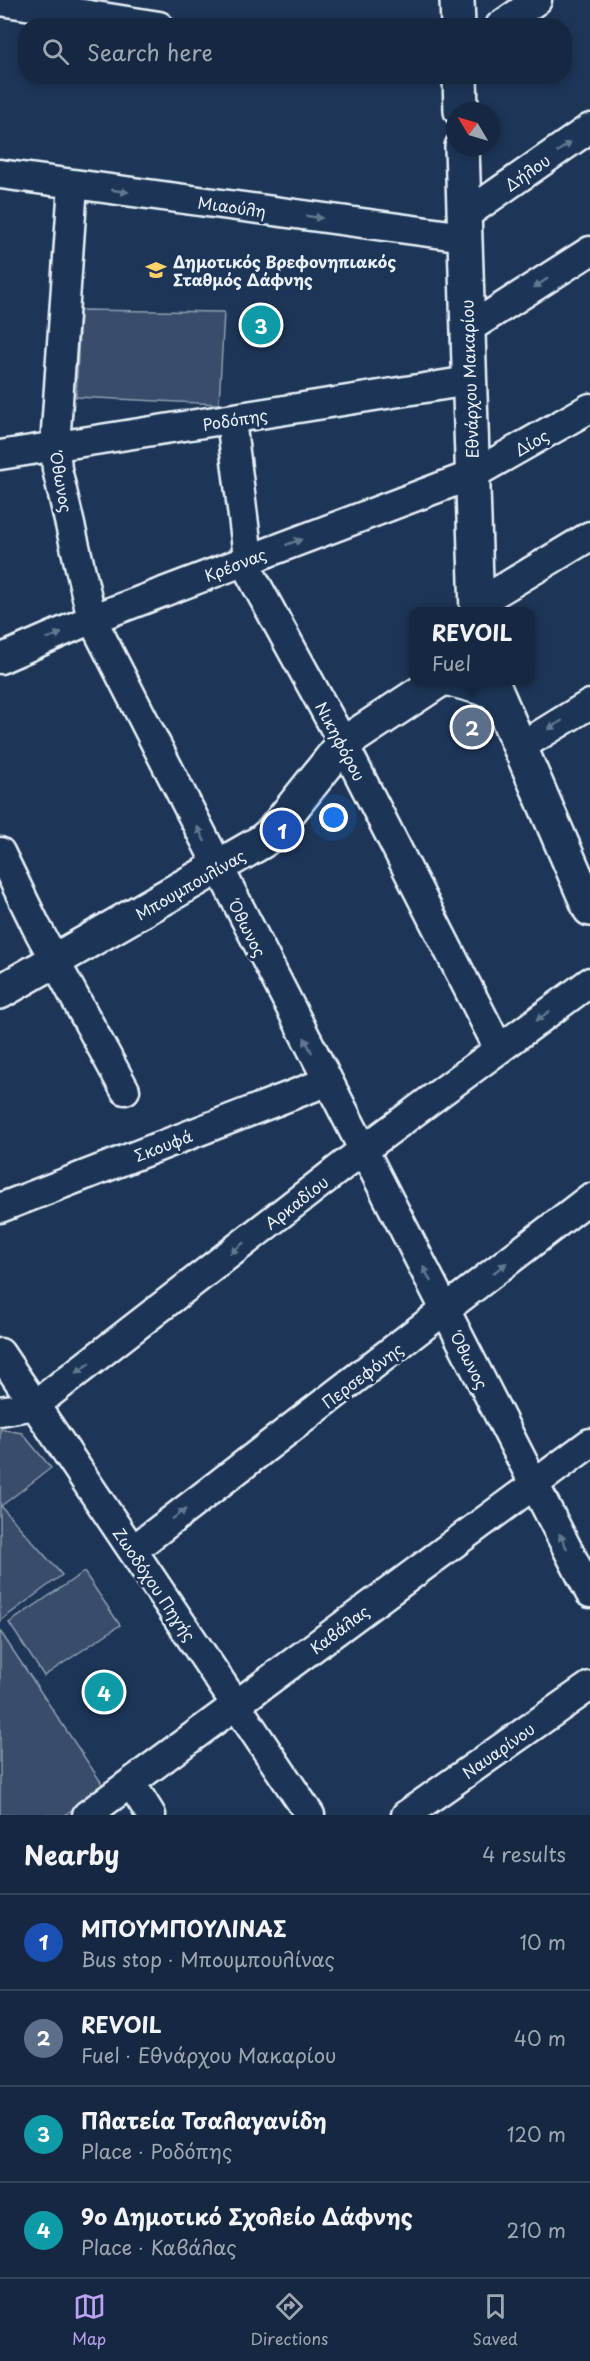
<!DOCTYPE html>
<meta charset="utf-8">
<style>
:root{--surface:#162841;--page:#1f3048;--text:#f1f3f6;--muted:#9ea6b1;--line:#35445a;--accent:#bca0f2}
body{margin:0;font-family:"Playpen Sans",sans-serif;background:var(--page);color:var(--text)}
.compass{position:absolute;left:446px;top:102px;width:54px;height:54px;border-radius:50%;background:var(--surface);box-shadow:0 3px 9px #0003;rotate:308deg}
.you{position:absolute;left:334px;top:818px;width:21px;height:21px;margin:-15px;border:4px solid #fff;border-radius:50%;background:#1a73e8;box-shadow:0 0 0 9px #1a73e833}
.badge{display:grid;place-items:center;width:39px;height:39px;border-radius:50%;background:var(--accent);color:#fff;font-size:20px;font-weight:700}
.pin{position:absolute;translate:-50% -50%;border:3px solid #fff;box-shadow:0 2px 6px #0006}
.popup{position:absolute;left:409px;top:607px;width:126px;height:78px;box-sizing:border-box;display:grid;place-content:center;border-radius:12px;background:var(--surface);filter:drop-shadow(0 2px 4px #0005);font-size:20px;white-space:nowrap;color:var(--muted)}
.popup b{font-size:22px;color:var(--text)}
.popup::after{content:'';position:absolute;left:50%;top:100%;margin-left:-12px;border:12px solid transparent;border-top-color:var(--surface)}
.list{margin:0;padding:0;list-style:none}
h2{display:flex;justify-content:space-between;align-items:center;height:78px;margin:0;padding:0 24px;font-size:26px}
h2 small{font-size:20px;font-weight:400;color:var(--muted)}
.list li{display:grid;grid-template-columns:39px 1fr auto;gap:18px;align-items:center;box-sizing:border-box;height:96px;padding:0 24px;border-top:2px solid var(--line)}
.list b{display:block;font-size:22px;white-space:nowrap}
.list p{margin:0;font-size:20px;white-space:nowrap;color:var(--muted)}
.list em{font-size:20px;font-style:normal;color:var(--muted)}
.icon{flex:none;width:33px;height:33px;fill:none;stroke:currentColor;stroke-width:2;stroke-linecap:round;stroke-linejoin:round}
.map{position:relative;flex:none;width:590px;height:1815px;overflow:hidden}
.search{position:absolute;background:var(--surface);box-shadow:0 3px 9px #0003;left:18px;right:18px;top:18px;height:66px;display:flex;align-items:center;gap:15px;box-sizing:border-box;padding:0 21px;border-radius:24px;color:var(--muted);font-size:22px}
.sheet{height:462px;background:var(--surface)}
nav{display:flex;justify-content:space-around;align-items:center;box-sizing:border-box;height:84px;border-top:2px solid var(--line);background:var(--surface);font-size:16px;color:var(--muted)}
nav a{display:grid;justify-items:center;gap:3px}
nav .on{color:var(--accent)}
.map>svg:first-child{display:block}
.green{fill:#374d6c;stroke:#909fb2;stroke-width:1.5}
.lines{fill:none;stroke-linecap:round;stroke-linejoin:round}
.lane-casing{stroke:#e8f1f8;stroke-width:18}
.street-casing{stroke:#e8f1f8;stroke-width:33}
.secondary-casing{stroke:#e8f1f8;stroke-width:38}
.lane{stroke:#1d3557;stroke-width:14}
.street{stroke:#1d3557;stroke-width:28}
.secondary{stroke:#1d3557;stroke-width:33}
.oneway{fill:#64778f}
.labels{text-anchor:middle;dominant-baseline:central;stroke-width:6;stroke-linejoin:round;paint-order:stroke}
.street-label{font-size:16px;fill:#e8f1f8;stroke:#1d3557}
.poi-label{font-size:16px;font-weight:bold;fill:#e8f1f8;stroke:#1d3557;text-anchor:start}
</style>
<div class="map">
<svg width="590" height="1815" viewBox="0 0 590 1815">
<rect width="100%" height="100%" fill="#1d3557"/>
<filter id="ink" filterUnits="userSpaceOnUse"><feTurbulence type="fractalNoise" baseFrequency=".0167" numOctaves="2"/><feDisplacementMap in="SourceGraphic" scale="12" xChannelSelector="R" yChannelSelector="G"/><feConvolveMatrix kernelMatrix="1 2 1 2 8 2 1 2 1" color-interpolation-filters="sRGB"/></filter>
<g filter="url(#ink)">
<!-- green -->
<path class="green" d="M 80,310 L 224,312 L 219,404 L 76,397 Z
M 0,1429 L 22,1433 L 51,1468 L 1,1506 L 62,1575 L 0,1621 Z
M 84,1572 L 120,1625 L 44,1676 L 9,1623 Z
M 0,1631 L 103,1785 L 65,1815 L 0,1815 Z"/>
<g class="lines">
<!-- lane casing -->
<g class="lane-casing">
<path id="lane" d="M 435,685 L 497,702"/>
</g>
<!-- street casing -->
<g class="street-casing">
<path id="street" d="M 0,1 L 159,26
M 500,26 L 537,0
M 0,174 L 465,237
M 73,185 L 55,445 L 57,469 L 92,619 L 590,1593
M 464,216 L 590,128
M 468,329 L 590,251
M 231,420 L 250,573 L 343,743 L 499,1049
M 0,455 L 469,381
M 477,604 L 590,536
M 0,659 L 92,619 L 472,475 L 590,408
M 520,747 L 590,704
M 0,852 L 36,926 L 125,1090
M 0,1208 L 326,1082
M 0,1353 L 310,1815
M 0,1411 L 35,1405 L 363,1150 L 590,982
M 133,1550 L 590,1198
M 131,1783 L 151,1815
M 87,1815 L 590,1443
M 406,1815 L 590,1686"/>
</g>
<!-- secondary casing -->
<g class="secondary-casing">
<path id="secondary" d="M 457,0 L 458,26
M 460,76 L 461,111
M 462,147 L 477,612
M 491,680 L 590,909
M 0,992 L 261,842 L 272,833 L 343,744 L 440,680"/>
</g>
<!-- lane -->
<use href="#lane" class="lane"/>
<!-- street -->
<use href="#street" class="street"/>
<!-- secondary -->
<use href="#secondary" class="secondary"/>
</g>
<!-- one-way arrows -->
<defs><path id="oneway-solid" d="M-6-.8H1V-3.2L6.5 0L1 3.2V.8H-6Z" transform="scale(1.5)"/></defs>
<g class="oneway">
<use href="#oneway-solid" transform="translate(564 147) rotate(-35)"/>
<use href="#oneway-solid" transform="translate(120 191) rotate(8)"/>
<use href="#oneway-solid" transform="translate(314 217) rotate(8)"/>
<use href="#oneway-solid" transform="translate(541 283) rotate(147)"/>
<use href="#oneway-solid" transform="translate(294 542) rotate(-20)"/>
<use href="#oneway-solid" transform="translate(54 636) rotate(-23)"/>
<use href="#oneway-solid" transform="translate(555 725) rotate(148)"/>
<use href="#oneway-solid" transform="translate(201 834) rotate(-117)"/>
<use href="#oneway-solid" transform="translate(543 1016) rotate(143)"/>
<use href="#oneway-solid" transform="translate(308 1045) rotate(-117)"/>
<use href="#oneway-solid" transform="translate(237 1248) rotate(142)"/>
<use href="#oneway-solid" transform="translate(500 1268) rotate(-38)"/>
<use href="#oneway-solid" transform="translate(427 1274) rotate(-117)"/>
<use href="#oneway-solid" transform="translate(83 1368) rotate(142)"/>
<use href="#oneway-solid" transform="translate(179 1514) rotate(-37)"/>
<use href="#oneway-solid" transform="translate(563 1541) rotate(-117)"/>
</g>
</g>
<!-- icons -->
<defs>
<g id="school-bare" transform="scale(1.62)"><path d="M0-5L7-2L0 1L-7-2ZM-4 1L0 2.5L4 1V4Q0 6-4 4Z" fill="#ffd166" stroke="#1d3557" stroke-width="2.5" paint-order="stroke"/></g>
</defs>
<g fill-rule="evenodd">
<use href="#school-bare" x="156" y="270"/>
</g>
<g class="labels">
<!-- street labels -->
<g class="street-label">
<text transform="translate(527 172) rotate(-35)">Δήλου</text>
<text transform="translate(232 206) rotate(8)">Μιαούλη</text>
<text transform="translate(469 379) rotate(-92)">Εθνάρχου Μακαρίου</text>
<text transform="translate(235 419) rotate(-9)">Ροδόπης</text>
<text transform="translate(531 442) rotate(-30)">Δίος</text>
<text transform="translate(62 482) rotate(80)">Όθωνος</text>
<text transform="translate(235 564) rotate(-21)">Κρέσνας</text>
<text transform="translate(341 741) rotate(62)">Νικηφόρου</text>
<text transform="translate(190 884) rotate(-30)">Μπουμπουλίνας</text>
<text transform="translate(248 928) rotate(63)">Όθωνος</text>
<text transform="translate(163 1145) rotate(-21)">Σκουφά</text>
<text transform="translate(296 1202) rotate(-38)">Αρκαδίου</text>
<text transform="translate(470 1360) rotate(63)">Όθωνος</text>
<text transform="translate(362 1375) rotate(-37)">Περσεφόνης</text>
<text transform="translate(155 1584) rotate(56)">Ζωοδόχου Πηγής</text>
<text transform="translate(339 1629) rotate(-37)">Καβάλας</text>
<text transform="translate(498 1750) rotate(-35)">Ναυαρίνου</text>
</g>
<!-- poi labels -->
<g class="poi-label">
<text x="173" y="261">Δημοτικός Βρεφονηπιακός<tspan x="173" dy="18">Σταθμός Δάφνης</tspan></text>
</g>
</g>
</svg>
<svg class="compass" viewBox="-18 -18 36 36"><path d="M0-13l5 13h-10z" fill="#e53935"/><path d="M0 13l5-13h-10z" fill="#9ea6b1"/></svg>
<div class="you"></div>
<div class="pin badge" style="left:282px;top:830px;background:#1a4fb4">1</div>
<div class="pin badge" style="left:472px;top:727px;background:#5c6f8a">2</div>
<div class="popup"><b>REVOIL</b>Fuel</div>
<div class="pin badge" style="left:261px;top:325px;background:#0f9aa8">3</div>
<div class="pin badge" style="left:104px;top:1692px;background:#0f9aa8">4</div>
<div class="search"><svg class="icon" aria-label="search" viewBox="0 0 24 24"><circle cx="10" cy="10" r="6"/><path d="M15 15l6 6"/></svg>Search here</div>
</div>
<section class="sheet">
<h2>Nearby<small>4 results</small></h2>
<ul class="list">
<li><span class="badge" style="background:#1a4fb4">1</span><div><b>ΜΠΟΥΜΠΟΥΛΙΝΑΣ</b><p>Bus stop · Μπουμπουλίνας</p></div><em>10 m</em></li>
<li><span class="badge" style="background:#5c6f8a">2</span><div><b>REVOIL</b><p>Fuel · Εθνάρχου Μακαρίου</p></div><em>40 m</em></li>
<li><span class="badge" style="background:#0f9aa8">3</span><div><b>Πλατεία Τσαλαγανίδη</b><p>Place · Ροδόπης</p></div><em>120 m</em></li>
<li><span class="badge" style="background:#0f9aa8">4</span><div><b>9ο Δημοτικό Σχολείο Δάφνης</b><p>Place · Καβάλας</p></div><em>210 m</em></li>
</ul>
</section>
<nav>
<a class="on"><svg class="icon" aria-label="map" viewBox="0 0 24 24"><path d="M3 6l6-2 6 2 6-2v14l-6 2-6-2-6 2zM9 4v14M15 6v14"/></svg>Map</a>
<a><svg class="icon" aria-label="directions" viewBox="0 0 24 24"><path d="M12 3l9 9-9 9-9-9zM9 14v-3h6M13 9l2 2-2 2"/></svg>Directions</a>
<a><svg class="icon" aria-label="saved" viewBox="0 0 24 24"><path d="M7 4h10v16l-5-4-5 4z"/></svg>Saved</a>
</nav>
